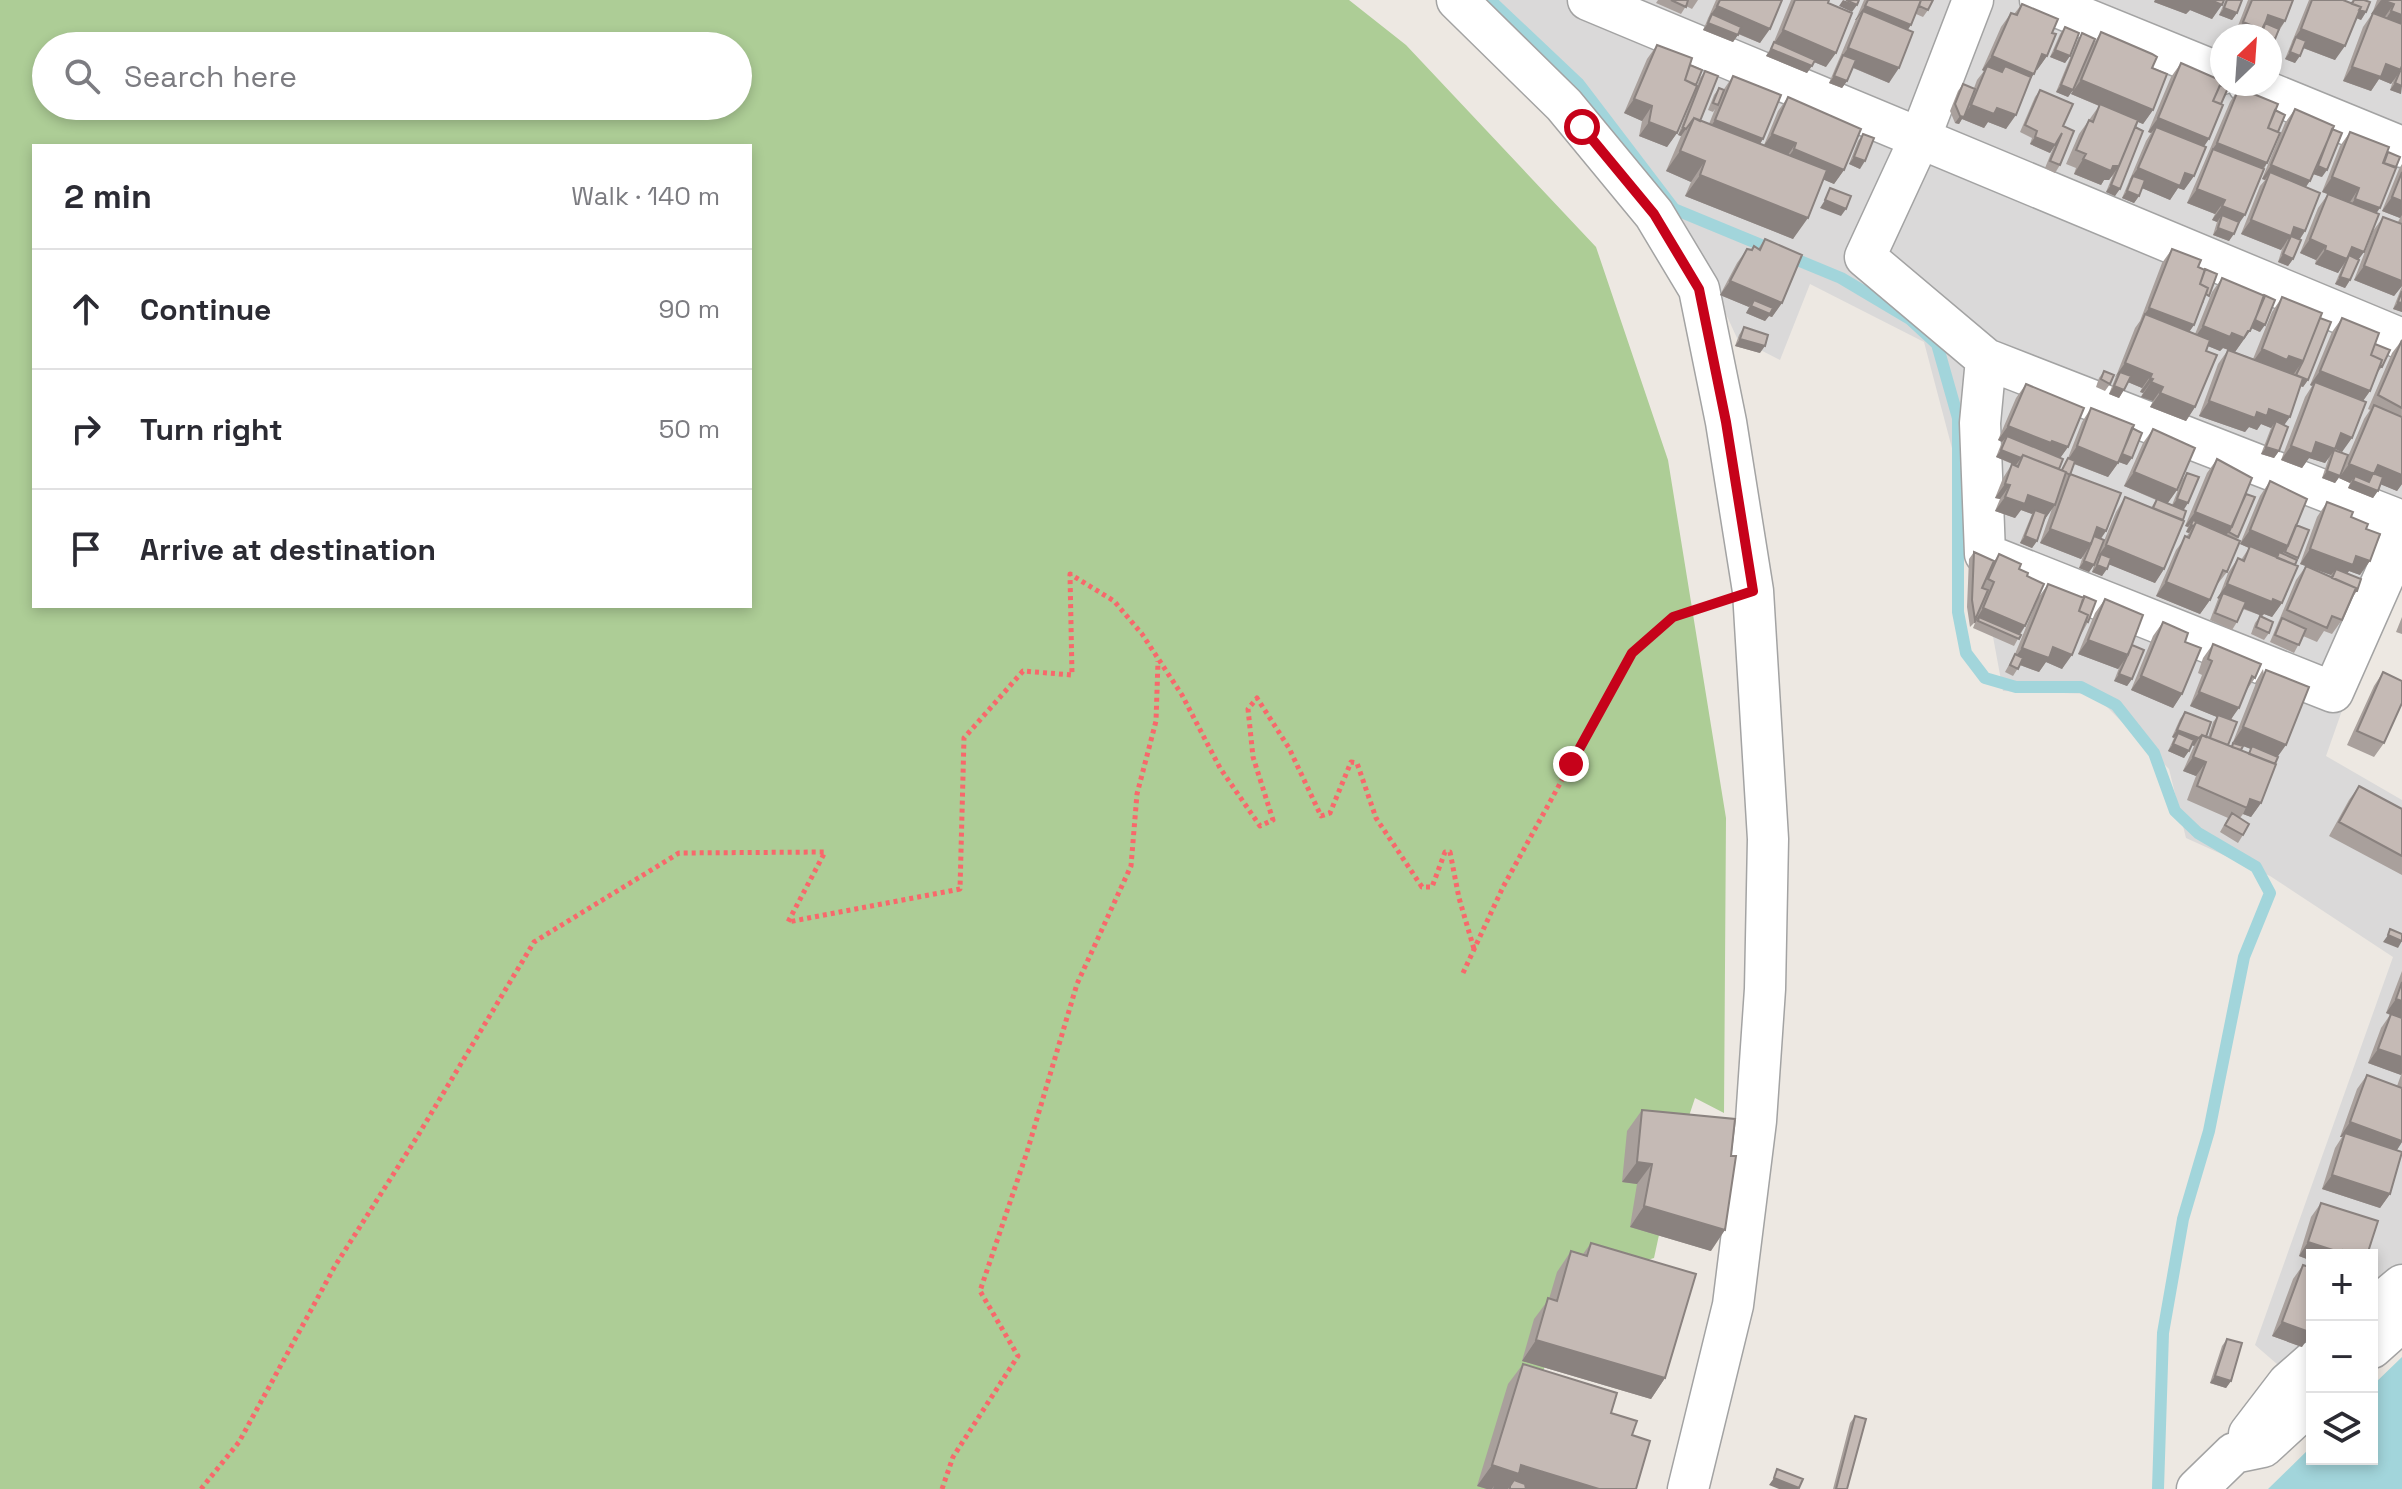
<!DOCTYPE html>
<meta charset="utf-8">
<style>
:root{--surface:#fff;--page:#f7f7f7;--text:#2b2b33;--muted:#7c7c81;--line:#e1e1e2}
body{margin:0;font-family:"Space Grotesk",sans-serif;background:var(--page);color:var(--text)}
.controls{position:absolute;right:24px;bottom:24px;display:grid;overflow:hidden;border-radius:0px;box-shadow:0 4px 12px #0003}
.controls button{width:72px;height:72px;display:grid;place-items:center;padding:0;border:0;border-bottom:2px solid var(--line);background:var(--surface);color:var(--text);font:40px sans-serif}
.compass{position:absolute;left:2210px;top:24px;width:72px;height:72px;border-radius:50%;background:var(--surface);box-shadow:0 4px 12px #0003;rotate:25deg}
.stop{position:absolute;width:24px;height:24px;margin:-18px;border:6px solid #c6021a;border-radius:50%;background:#fff}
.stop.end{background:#c6021a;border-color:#fff;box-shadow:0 2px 8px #0008}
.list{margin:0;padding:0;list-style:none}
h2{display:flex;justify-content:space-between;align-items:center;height:104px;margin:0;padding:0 32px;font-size:34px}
h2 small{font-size:26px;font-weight:400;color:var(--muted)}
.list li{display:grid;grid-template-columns:52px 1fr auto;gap:24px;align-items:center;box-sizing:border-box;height:120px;padding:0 32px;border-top:2px solid var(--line)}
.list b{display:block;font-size:30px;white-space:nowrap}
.list em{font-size:26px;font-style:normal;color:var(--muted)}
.icon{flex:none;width:44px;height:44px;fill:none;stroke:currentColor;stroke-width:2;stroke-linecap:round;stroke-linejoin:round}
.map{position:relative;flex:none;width:2402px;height:1489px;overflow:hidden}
.search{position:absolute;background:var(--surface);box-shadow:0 4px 12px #0003;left:32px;top:32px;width:720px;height:88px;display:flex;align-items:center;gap:20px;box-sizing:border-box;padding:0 28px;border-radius:44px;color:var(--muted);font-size:30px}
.panel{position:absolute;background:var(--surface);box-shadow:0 4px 12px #0003;left:32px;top:144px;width:720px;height:464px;border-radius:0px}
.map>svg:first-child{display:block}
.residential{fill:#dad9d9;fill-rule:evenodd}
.forest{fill:#adcd96;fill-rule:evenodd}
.water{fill:#a2d5db}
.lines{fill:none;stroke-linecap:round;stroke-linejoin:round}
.stream{stroke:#a2d5db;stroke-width:12}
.street-casing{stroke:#a3a3a3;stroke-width:43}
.path{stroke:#f8686b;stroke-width:5;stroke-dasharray:4 4;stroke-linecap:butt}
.street{stroke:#fff;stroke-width:40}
.wall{fill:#a9a09c}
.shaded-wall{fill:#8a827f}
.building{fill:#c5bab5;stroke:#8a827f;stroke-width:2}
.route{stroke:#c6021a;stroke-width:10}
</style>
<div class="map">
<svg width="2402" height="1489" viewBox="0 0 2402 1489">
<rect width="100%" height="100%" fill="#ede8e2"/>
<!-- residential -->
<path class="residential" d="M 1463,0 L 2402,0 L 2402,540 L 2326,756 L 2402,800 L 2402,1277 L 2372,1304 L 2372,1255 L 2312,1255 L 2312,1359 L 2292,1377 L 2255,1345 L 2393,957 L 2270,876 L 2186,838 L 2169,769 L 2094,694 L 2003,691 L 1973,528 L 1924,342 L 1810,284 L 1780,360 L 1737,338 L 1681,216 ZM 2222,36 L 2270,36 L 2270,84 L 2222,84 Z"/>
<!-- forest -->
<path class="forest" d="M 0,0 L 1349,0 L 1406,45 L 1596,247 L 1668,460 L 1726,818 L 1724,1113 L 1695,1098 L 1677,1152 L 1654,1258 L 1570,1284 L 1507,1489 L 0,1489 ZM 46,46 L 738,46 L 738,106 L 46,106 ZM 34,146 L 750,146 L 750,606 L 34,606 Z"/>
<!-- water -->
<path class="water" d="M 2402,1357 L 2402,1489 L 2268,1489 L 2312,1446 L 2312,1459 L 2372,1459 L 2372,1386 Z"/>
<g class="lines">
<!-- stream -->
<path class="stream" d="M 1490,0 L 1578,83 L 1674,209 L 1841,278 L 1910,319 L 1937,344 L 1958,418 L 1958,612 L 1966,653 L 1985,678 L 2016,687 L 2081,687 L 2116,705 L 2154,753 L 2175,811 L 2198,833 L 2256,867 L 2270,893 L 2244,957 L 2209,1131 L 2183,1219 L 2163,1333 L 2158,1489"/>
<!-- street casing -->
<g class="street-casing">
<path id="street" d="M 1457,0 L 1564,105 L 1654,214 L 1699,289 L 1726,422 L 1753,591 L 1768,839 L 1765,989 L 1756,1121 L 1733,1305 L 1688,1489
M 1588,0 L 2402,339
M 1973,0 L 1920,138 L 1865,257 L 1986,359 L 1980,423 L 1985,554 L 2333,692 L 2402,536
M 2040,0 L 2222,74
M 2248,84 L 2402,147
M 1986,359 L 2402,521
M 2372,1310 L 2402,1285
M 2372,1348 L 2402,1321
M 2249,1434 L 2288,1383 L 2312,1362
M 2197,1489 L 2234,1453 L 2263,1447 L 2312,1402"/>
</g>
<!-- path -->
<path class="path" d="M 1463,973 L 1503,887 L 1632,653 L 1673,617 L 1714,603
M 201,1489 L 239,1442 L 335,1266 L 417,1137 L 534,942 L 679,853 L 825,852 L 788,922 L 960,889 L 964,738 L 1023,671 L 1072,675 L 1070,574 L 1114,601 L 1142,634 L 1182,695 L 1220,768 L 1260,826 L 1273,820 L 1253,757 L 1248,709 L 1257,698 L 1289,748 L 1321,816 L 1330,813 L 1351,762 L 1357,763 L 1376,818 L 1422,887 L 1432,887 L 1445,852 L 1450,852 L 1459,898 L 1474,949
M 942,1489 L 953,1457 L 1018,1356 L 980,1291 L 1027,1152 L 1077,984 L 1131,866 L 1137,794 L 1156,721 L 1158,661"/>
<!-- street -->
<use href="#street" class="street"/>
</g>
<!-- wall -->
<path class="wall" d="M 1658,0 L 1698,0 L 1692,9 L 1686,6 L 1681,14 L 1656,3 Z
M 1716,0 L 1782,0 L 1760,43 L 1738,34 L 1733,42 L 1703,30 Z
M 1791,0 L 1829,0 L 1828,3 L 1826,67 L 1814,62 L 1807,73 L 1766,56 L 1773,44 Z
M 1864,0 L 1933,0 L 1928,10 L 1923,17 L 1916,14 L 1908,30 L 1889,83 L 1853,68 L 1847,81 L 1842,88 L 1829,83 Z
M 2155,0 L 2242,0 L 2237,13 L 2232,20 L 2219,15 L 2225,1 L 2224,0 L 2212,19 L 2190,10 L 2186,14 L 2154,2 Z
M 2248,0 L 2293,0 L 2285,21 L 2270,46 L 2270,36 L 2234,36 Z
M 2309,0 L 2343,0 L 2350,3 L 2353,0 L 2364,0 L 2366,12 L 2361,20 L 2356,18 L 2335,60 L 2303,48 L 2295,63 L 2285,59 Z
M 2377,0 L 2402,0 L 2401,94 L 2390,90 L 2394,78 L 2391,84 L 2379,79 L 2371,91 L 2343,81 L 2363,27 L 2372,14 Z
M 2022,4 L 2052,33 L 2047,56 L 2037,70 L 2036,69 L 2031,78 L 2006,129 L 1988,122 L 1984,128 L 1962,119 L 1959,124 L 1955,123 L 1950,111 L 1958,91 L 1963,84 L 1974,88 L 1977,80 L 1984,71 L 1982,70 L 2001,27 L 2011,13 L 2014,14 Z
M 2065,27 L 2070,56 L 2065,63 L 2050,57 L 2060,34 Z
M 2101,32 L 2152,68 L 2153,110 L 2143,124 L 2138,122 L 2115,196 L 2106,192 L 2113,175 L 2109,180 L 2104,180 L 2101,185 L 2074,174 L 2076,168 L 2066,164 L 2079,134 L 2099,106 L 2071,94 L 2073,90 L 2068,97 L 2056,92 L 2077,41 L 2082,33 L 2092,46 Z
M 1657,45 L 1690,65 L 1677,133 L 1667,147 L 1639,136 L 1642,121 L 1624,113 L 1647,59 Z
M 2181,63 L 2204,146 L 2194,176 L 2184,190 L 2178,188 L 2170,200 L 2142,188 L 2139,196 L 2134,203 L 2122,198 L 2146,141 L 2151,133 L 2148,132 L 2171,77 Z
M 1705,71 L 1700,121 L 1709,124 L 1715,109 L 1713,112 L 1708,110 L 1714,95 L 1719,88 L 1724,89 L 1733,76 L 1763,139 L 1760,144 L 1764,145 L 1778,111 L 1788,97 L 1844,170 L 1834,184 L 1823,179 L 1793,239 L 1685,196 L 1691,182 L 1666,171 L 1681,136 L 1678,135 L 1700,78 Z
M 2239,88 L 2275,110 L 2278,132 L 2267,163 L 2264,169 L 2229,241 L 2213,235 L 2217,222 L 2212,220 L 2215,214 L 2187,203 L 2230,102 Z
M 2040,90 L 2063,126 L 2060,165 L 2055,173 L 2045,168 L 2054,146 L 2050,153 L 2030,144 L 2032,138 L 2020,132 L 2035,97 Z
M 2295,109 L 2322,177 L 2313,174 L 2306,187 L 2305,231 L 2300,239 L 2293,259 L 2288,266 L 2278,262 L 2283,246 L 2281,250 L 2241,234 L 2260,186 L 2265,180 L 2262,179 L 2285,123 Z
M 2350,132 L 2386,155 L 2377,213 L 2350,280 L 2345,288 L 2335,284 L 2343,265 L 2338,273 L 2315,264 L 2316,260 L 2300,253 L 2318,208 L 2328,194 L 2350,202 L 2322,192 L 2340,146 Z
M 1863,134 L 1860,169 L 1849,164 L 1858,141 Z
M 2402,164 L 2402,312 L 2393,309 L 2402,286 L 2394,296 L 2354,280 L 2373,231 L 2383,217 L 2398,222 L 2400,218 L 2382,211 L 2399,169 Z
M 1765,239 L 1782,303 L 1772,317 L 1769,316 L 1765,321 L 1746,313 L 1749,307 L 1720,295 L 1737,263 L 1747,249 L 1751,250 L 1754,246 L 1758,249 Z
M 2172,249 L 2198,267 L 2204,303 L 2202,302 L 2194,325 L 2189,332 L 2195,334 L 2212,292 L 2222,278 L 2260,332 L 2251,328 L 2235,352 L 2253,359 L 2272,312 L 2282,297 L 2320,318 L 2308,380 L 2303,387 L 2300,386 L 2284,425 L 2279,451 L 2274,458 L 2261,454 L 2271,428 L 2261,424 L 2257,430 L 2249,427 L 2245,432 L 2199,416 L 2218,364 L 2228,350 L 2223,348 L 2220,351 L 2208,346 L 2195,407 L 2186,421 L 2150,407 L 2153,401 L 2141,397 L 2143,393 L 2140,392 L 2142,388 L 2128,382 L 2119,398 L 2109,394 L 2135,328 L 2140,321 L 2162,263 Z
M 2342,318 L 2375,344 L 2382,367 L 2376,374 L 2370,391 L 2363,401 L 2342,452 L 2335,449 L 2325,463 L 2309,458 L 2302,468 L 2281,460 L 2305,397 L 2312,386 L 2310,385 L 2332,332 Z
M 1744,327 L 1760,353 L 1735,346 L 1739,335 Z
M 2402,340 L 2402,484 L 2397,491 L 2381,484 L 2373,498 L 2348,488 L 2350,483 L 2339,478 L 2340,476 L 2335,483 L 2322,478 L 2329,457 L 2334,450 L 2340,475 L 2364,419 L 2370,410 L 2368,409 L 2392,353 Z
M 2104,371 L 2110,384 L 2105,391 L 2096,387 L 2099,378 Z
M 2026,384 L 2068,447 L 2060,458 L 2059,469 L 2061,470 L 2068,458 L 2082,422 L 2091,408 L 2132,428 L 2127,465 L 2119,462 L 2108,477 L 2074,464 L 2070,474 L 2106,531 L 2101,539 L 2096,560 L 2116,512 L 2125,497 L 2151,508 L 2156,500 L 2124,486 L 2143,443 L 2153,429 L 2177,490 L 2167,504 L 2172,505 L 2182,480 L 2187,473 L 2183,510 L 2164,569 L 2155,583 L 2109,564 L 2102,576 L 2092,572 L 2094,565 L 2089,572 L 2079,568 L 2083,556 L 2081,559 L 2040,543 L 2053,506 L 2045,519 L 2037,541 L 2032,548 L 2020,543 L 2032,514 L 2021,510 L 2015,518 L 1995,511 L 2000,499 L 1995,498 L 2003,478 L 2012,464 L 1996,457 L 2002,442 L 1998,440 L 2016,398 Z
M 2217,459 L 2246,494 L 2238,537 L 2227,572 L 2216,586 L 2210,600 L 2200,614 L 2156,596 L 2176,550 L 2189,533 L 2186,532 L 2188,527 L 2185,526 L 2207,473 Z
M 2270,481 L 2296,525 L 2298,558 L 2282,603 L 2272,617 L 2264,614 L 2262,616 L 2243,609 L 2237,622 L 2232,630 L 2210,620 L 2228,573 L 2238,558 L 2241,560 L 2249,548 L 2240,544 L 2260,496 Z
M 2327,502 L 2351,517 L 2366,529 L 2360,575 L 2349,571 L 2347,573 L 2357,591 L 2352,598 L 2342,620 L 2332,634 L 2324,631 L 2317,642 L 2303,636 L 2294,653 L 2270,642 L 2296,580 L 2306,566 L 2330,577 L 2331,575 L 2300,564 L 2317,517 Z
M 1974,552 L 1993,563 L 1999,554 L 2027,576 L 2025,626 L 2014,646 L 1973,628 L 1975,623 L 1974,623 L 1970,627 L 1967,607 L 1969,559 Z
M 2048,584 L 2088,622 L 2062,669 L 2046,662 L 2039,672 L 2020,665 L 2013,676 L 2005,672 L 2015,654 L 2038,598 Z
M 2105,599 L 2132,645 L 2132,679 L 2127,686 L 2114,681 L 2119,668 L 2118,669 L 2078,654 L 2095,613 Z
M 2260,616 L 2269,633 L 2264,640 L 2251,634 L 2255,623 Z
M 2402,617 L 2402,634 L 2396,632 Z
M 2163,622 L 2185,642 L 2182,694 L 2173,708 L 2131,690 L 2153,636 Z
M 2213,644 L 2255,678 L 2246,691 L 2231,720 L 2228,745 L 2231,746 L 2233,743 L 2241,750 L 2248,753 L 2251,749 L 2233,742 L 2256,683 L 2255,683 L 2263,669 L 2278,756 L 2261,803 L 2251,817 L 2243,814 L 2240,818 L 2243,835 L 2238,843 L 2220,832 L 2228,818 L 2187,800 L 2196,776 L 2183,771 L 2194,746 L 2192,745 L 2184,758 L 2168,751 L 2174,738 L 2172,737 L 2180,719 L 2185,712 L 2208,737 L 2213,722 L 2217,717 L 2190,706 L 2202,675 L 2198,673 L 2203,658 Z
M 2383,672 L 2384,743 L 2374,757 L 2347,745 L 2374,686 Z
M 2359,786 L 2402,809 L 2402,875 L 2329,836 L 2349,800 Z
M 2402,971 L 2402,1142 L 2397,1150 L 2390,1194 L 2380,1208 L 2322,1189 L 2335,1148 L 2342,1137 L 2340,1137 L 2357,1089 L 2367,1075 L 2397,1086 L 2401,1075 L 2368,1063 L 2381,1028 L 2390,1015 L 2386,1013 Z
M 1642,1110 L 1711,1251 L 1630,1227 L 1637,1184 L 1622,1182 L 1627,1131 Z
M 2321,1203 L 2312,1255 L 2312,1261 L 2299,1256 L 2311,1217 Z
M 1591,1243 L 1665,1378 L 1651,1399 L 1522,1361 L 1534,1319 L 1549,1299 L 1557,1272 L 1571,1251 L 1583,1254 Z
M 2303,1265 L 2302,1347 L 2272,1336 L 2293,1279 Z
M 2227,1339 L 2231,1381 L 2226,1388 L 2210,1383 L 2222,1346 Z
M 1523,1364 L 1611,1413 L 1632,1435 L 1636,1489 L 1487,1489 L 1477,1486 L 1508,1384 Z
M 1855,1416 L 1847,1489 L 1833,1489 L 1850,1423 Z"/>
<!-- shaded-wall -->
<path class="shaded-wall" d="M 1843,0 L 1857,5 L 1852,12 L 1839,6 Z
M 2155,0 L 2211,0 L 2222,5 L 2212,19 L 2190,10 L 2186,14 L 2154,2 Z
M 2381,0 L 2394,4 L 2384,18 L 2371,14 Z
M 1717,6 L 1770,29 L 1760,43 L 1709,21 L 1712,14 L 1707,20 Z
M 1865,6 L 1911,25 L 1901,39 L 1863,11 L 1856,20 L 1855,20 Z
M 2351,6 L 2366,12 L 2361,20 L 2346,13 Z
M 2224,8 L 2237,13 L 2232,20 L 2219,15 Z
M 2391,11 L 2402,15 L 2402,32 L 2382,25 Z
M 2268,15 L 2285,21 L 2275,35 L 2234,36 L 2243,22 Z
M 1708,23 L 1738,35 L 1733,42 L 1703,30 Z
M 2301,29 L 2345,46 L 2335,60 L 2293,44 L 2296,37 L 2291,43 Z
M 1783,30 L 1836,53 L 1826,67 L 1773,45 Z
M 2270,37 L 2275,39 L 2270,46 Z
M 1848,48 L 1899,68 L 1889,83 L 1840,62 L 1843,55 L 1838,62 Z
M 1771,49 L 1812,66 L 1807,73 L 1766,56 Z
M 2055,50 L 2070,56 L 2065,63 L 2050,57 Z
M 2290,52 L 2300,56 L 2295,63 L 2285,59 Z
M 2042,54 L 2047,56 L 2037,70 L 2032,68 Z
M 1992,56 L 2034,74 L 2024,88 L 2005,66 L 1997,77 L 1987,66 L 1984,71 L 1982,70 Z
M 2386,64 L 2401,70 L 2391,84 L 2379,79 L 2371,91 L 2343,81 L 2352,67 Z
M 1834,76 L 1847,81 L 1842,88 L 1829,83 Z
M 2081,80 L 2153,110 L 2143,124 L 2071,94 Z
M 2395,83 L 2402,86 L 2401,94 L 2390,90 Z
M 2061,85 L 2073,90 L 2068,97 L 2056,92 Z
M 1634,99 L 1652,106 L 1642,121 L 1624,113 Z
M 1971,105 L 1997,108 L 2016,115 L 2006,129 L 1988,122 L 1984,128 L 1962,119 L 1959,124 L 1955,123 L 1960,116 L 1963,117 Z
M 2158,118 L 2209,139 L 2199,154 L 2156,127 L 2151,133 L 2148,132 Z
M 1715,120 L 1763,139 L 1753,154 L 1705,135 Z
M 1649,122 L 1677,133 L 1667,147 L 1639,136 Z
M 1683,127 L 1686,129 L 1681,136 L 1678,135 Z
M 1772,134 L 1796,143 L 1786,158 L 1762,148 Z
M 2035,137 L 2055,145 L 2050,153 L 2030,144 Z
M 2217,143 L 2267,163 L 2257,177 L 2212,150 Z
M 1794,149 L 1844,170 L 1834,184 L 1784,163 Z
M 1680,151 L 1705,161 L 1691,182 L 1666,171 Z
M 1854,157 L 1865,161 L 1860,169 L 1849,164 Z
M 2083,159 L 2113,166 L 2119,166 L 2109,180 L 2104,180 L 2101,185 L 2074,174 Z
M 2271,165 L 2310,181 L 2300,195 L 2270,172 L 2265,180 L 2262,179 Z
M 2318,166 L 2327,170 L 2322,177 L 2313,174 Z
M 2138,168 L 2185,173 L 2194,176 L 2184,190 L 2178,188 L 2170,200 L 2130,183 L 2133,176 L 2128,182 Z
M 1700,175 L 1808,218 L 1793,239 L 1685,196 Z
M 2332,177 L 2359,188 L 2350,202 L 2322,192 Z
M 2111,185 L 2120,189 L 2115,196 L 2106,192 Z
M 2197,189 L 2225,200 L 2215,214 L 2187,203 Z
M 2127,191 L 2139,196 L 2134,203 L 2122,198 Z
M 2392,197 L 2402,201 L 2402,215 L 2400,218 L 2382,211 Z
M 2355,199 L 2380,208 L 2370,222 L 2345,213 Z
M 1825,200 L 1846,209 L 1841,216 L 1820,208 Z
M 2222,206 L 2245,215 L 2235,229 L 2222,215 L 2217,222 L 2212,220 Z
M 2251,220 L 2294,227 L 2305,231 L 2296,245 L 2288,239 L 2281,250 L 2241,234 Z
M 2218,228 L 2234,234 L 2229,241 L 2213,235 Z
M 2310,239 L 2326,246 L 2316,260 L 2300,253 Z
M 2352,247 L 2364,252 L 2354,266 L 2347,259 L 2338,273 L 2315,264 L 2325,250 Z
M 2283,254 L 2293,259 L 2288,266 L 2278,262 Z
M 2364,266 L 2402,279 L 2402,286 L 2394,296 L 2354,280 Z
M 2340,277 L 2350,280 L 2345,288 L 2335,284 Z
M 1730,281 L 1782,303 L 1772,317 L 1769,316 L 1765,321 L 1746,313 L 1754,300 L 1749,307 L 1720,295 Z
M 2398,302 L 2402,303 L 2402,312 L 2393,309 Z
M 2149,308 L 2194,325 L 2184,339 L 2144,315 Z
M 2254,320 L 2265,325 L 2260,332 L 2249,327 Z
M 2203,326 L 2232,333 L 2250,331 L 2235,352 L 2223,348 L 2220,351 L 2193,340 Z
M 1740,339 L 1765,346 L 1760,353 L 1735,346 Z
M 2262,349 L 2289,356 L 2303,361 L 2293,375 L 2252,363 Z
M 2125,363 L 2152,374 L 2142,388 L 2118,378 L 2120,372 L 2115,377 Z
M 2320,371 L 2370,391 L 2360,405 L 2315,382 L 2312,386 L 2310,385 Z
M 2296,375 L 2308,380 L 2303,387 L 2291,382 Z
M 2150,378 L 2153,379 L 2143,393 L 2140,392 Z
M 2151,382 L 2163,387 L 2153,401 L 2141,397 Z
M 2114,386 L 2124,390 L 2119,398 L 2109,394 Z
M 2160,393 L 2195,407 L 2186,421 L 2150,407 Z
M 2209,401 L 2257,412 L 2269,409 L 2290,417 L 2280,431 L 2276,421 L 2271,428 L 2261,424 L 2257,430 L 2249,427 L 2245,432 L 2199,416 Z
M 2008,426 L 2052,441 L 2068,447 L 2058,461 L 2007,436 L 2002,442 L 1998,440 Z
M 2341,433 L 2352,438 L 2342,452 L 2335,449 L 2325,463 L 2309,458 L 2302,468 L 2281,460 L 2291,446 Z
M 2077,446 L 2118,463 L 2108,477 L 2067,461 Z
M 2266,447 L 2279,451 L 2274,458 L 2261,454 Z
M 2001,450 L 2021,458 L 2016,465 L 1996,457 Z
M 2121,454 L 2132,458 L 2127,465 L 2116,461 Z
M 2349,464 L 2378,465 L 2402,475 L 2402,484 L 2397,491 L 2370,480 L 2378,491 L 2373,498 L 2348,488 L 2355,476 L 2350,483 L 2339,478 Z
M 2327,471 L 2340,476 L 2335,483 L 2322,478 Z
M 2134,472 L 2177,490 L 2167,504 L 2124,486 Z
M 2005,484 L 2010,485 L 2000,499 L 1995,498 Z
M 2028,495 L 2055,505 L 2045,519 L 2035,510 L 2032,514 L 2021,510 L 2015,518 L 1995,511 L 2005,497 Z
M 2177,499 L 2188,503 L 2183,511 L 2172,506 Z
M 2195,512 L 2232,527 L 2222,541 L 2196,522 L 2189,533 L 2186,532 L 2193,520 L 2188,527 L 2185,526 Z
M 2097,527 L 2106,531 L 2096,545 L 2091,543 Z
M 2050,529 L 2091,544 L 2081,559 L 2040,543 Z
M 2250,530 L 2288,546 L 2278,560 L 2279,552 L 2275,559 L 2240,544 Z
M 2025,536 L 2037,541 L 2032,548 L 2020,543 Z
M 2106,545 L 2164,569 L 2155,583 L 2098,560 L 2101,554 L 2096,559 Z
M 2310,549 L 2356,556 L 2370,561 L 2360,575 L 2349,571 L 2343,580 L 2336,569 L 2331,575 L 2300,564 Z
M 2084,561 L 2094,565 L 2089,572 L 2079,568 Z
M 2097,565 L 2107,569 L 2102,576 L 2092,572 Z
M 2166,582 L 2210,600 L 2200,614 L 2156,596 Z
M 2227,584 L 2273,599 L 2282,603 L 2272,617 L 2264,614 L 2262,616 L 2221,599 L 2223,593 L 2219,599 L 2217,598 Z
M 1983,608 L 2025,626 L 2017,638 L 1979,617 L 1975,623 L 1974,623 Z
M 2088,640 L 2128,655 L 2118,669 L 2078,654 Z
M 2053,647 L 2072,655 L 2062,669 L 2046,662 L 2039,672 L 2012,662 L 2022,648 Z
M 2119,674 L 2132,679 L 2127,686 L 2114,681 Z
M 2141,676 L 2182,694 L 2173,708 L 2131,690 Z
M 2199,692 L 2239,708 L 2229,722 L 2190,706 Z
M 2243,727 L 2286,745 L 2276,759 L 2233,742 Z
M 2177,730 L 2199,738 L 2194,746 L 2175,738 L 2178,733 L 2174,738 L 2172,737 Z
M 2173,744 L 2189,751 L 2184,758 L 2168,751 Z
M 2193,757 L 2206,762 L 2196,776 L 2183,771 Z
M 2250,799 L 2261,803 L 2251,817 L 2243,814 Z
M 2388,935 L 2402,941 L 2398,948 L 2383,942 Z
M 2396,999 L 2402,1001 L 2402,1019 L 2386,1013 Z
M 2378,1049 L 2402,1057 L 2402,1073 L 2401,1075 L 2368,1063 Z
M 2350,1122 L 2402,1141 L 2402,1142 L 2393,1156 L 2345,1133 L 2342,1137 L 2340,1137 Z
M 1637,1162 L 1652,1164 L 1637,1184 L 1622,1182 Z
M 2332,1175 L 2390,1194 L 2380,1208 L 2322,1189 Z
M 1644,1206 L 1725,1230 L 1711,1251 L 1630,1227 Z
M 2308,1242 L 2343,1250 L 2359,1255 L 2312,1255 L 2312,1261 L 2299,1256 Z
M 2282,1322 L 2312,1333 L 2302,1347 L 2272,1336 Z
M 1536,1340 L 1665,1378 L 1651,1399 L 1522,1361 Z
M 2215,1376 L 2231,1381 L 2226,1388 L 2210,1383 Z
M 1492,1465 L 1521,1465 L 1599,1489 L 1517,1489 L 1510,1486 L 1508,1489 L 1493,1489 L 1494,1486 L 1492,1489 L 1487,1489 L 1477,1486 Z
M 1774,1478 L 1799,1488 L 1798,1489 L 1779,1489 L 1769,1485 Z"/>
<!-- building -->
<path class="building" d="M 1671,0 L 1688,0 L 1686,7 Z
M 1720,0 L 1782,0 L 1770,29 L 1717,6 Z
M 1795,0 L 1829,0 L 1828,3 L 1852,13 L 1836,53 L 1783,30 Z
M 1846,0 L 1859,0 L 1857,5 Z
M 1868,0 L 1921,0 L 1911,25 L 1865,6 Z
M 1921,0 L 1933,0 L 1928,10 L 1919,6 Z
M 2211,0 L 2224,0 L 2222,5 Z
M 2227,0 L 2242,0 L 2237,13 L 2224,8 Z
M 2252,0 L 2293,0 L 2285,21 L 2268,15 L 2263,30 L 2243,22 Z
M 2312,0 L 2343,0 L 2361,7 L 2345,46 L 2301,29 Z
M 2354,0 L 2364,0 L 2370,2 L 2366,12 L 2359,10 L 2361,7 L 2352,4 Z
M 2382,0 L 2402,0 L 2402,15 L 2391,11 L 2394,4 Z
M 2022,4 L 2058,19 L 2052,33 L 2056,34 L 2047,56 L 2042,54 L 2034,74 L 1992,56 L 2011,13 L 2017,15 Z
M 1863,11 L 1913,32 L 1899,68 L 1848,48 Z
M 2373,13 L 2402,24 L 2402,66 L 2401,70 L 2386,64 L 2381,77 L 2352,67 Z
M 1712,14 L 1741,27 L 1738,35 L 1708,23 Z
M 2265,23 L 2279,29 L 2275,39 L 2260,33 Z
M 2065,27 L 2079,33 L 2070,56 L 2055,50 Z
M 2101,32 L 2152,54 L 2157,57 L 2152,68 L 2167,74 L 2153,110 L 2081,80 Z
M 2082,33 L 2095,39 L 2073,90 L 2061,85 Z
M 2296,37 L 2306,41 L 2300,56 L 2290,52 Z
M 1774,42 L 1815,60 L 1812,66 L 1771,49 Z
M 1657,45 L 1692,58 L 1685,80 L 1697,86 L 1677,133 L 1649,122 L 1652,106 L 1634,99 Z
M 1843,55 L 1856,60 L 1847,81 L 1834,76 Z
M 2181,63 L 2222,81 L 2213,101 L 2223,105 L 2209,139 L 2158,118 Z
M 1690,65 L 1702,70 L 1696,85 L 1685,80 Z
M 1987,66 L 2002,72 L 2005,66 L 2031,77 L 2016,115 L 1997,108 L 1994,114 L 1971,105 Z
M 2402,66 L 2402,86 L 2395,83 Z
M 1705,71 L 1718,76 L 1700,121 L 1694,118 L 1686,129 L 1683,127 Z
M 1733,76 L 1781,95 L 1763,139 L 1715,120 Z
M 1963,84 L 1975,89 L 1964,117 L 1960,116 L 1955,104 Z
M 2220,85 L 2228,88 L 2221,104 L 2213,101 Z
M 1719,88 L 1724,90 L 1718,105 L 1713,103 Z
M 2239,88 L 2278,104 L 2268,128 L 2280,133 L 2267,163 L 2217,143 Z
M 2040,90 L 2073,104 L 2063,126 L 2074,131 L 2060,165 L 2050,161 L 2062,133 L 2055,145 L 2035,137 L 2037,131 L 2025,125 Z
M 1788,97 L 1861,129 L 1844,170 L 1794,149 L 1796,143 L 1772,134 Z
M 2100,104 L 2138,120 L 2119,166 L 2113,166 L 2111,171 L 2083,159 L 2086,154 L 2076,150 L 2089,120 L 2093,122 Z
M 2295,109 L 2334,126 L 2310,181 L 2271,165 Z
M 2275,110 L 2285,115 L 2278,132 L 2268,128 Z
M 1694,118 L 1827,170 L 1808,218 L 1700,175 L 1705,161 L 1680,151 Z
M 2135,127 L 2143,131 L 2120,189 L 2111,185 Z
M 2156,127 L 2206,147 L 2194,176 L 2185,173 L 2180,186 L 2138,168 Z
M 2332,129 L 2342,133 L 2327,170 L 2318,166 Z
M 2350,132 L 2389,147 L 2383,163 L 2396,168 L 2380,208 L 2355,199 L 2359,188 L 2332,177 Z
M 1863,134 L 1874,138 L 1865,161 L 1854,157 Z
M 2213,149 L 2264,169 L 2245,215 L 2222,206 L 2225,200 L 2197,189 Z
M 2388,152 L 2400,157 L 2396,167 L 2384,163 Z
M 2270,172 L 2320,193 L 2305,231 L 2294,227 L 2291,236 L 2251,220 Z
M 2402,172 L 2402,201 L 2392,197 Z
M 2133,176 L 2145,180 L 2139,196 L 2127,191 Z
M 1830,188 L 1851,196 L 1846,209 L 1825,200 Z
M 2328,194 L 2379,214 L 2364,252 L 2352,247 L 2347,259 L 2325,250 L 2326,246 L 2310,239 Z
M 2222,215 L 2239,222 L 2234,234 L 2218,228 Z
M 2383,217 L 2402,224 L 2402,281 L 2364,266 Z
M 2291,236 L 2301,240 L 2293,259 L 2283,254 Z
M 1765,239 L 1802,255 L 1782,303 L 1730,281 L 1747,249 L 1752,250 L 1754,246 L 1760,250 Z
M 2172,249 L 2201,260 L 2198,267 L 2205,270 L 2200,284 L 2208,288 L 2194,325 L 2149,308 Z
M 2349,255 L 2359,260 L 2350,280 L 2340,277 Z
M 2205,269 L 2217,274 L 2209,296 L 2206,294 L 2208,288 L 2200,284 Z
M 2222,278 L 2265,296 L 2250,331 L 2248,331 L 2244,338 L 2232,333 L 2230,337 L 2203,326 Z
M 2402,291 L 2402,303 L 2398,302 Z
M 2264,295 L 2275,300 L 2265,325 L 2255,320 Z
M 2282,297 L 2322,313 L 2303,361 L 2289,356 L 2287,360 L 2262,349 Z
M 1754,300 L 1773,308 L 1770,314 L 1751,306 Z
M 2145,314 L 2210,340 L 2206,351 L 2217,355 L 2195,407 L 2160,393 L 2163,387 L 2151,382 L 2153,379 L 2150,378 L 2152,374 L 2125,363 Z
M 2320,318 L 2331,322 L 2308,380 L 2296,375 L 2303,361 Z
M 2342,318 L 2379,333 L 2371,355 L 2382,360 L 2370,391 L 2320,371 Z
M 1744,327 L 1768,335 L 1765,346 L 1740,339 Z
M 2402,340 L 2402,408 L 2378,395 Z
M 2375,344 L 2390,350 L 2382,367 L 2380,366 L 2382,360 L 2371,355 Z
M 2228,350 L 2303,378 L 2290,417 L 2269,409 L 2267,416 L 2257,412 L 2255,418 L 2209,401 Z
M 2104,371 L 2114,375 L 2110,384 L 2101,379 Z
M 2120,372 L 2131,376 L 2124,390 L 2114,386 Z
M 2315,382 L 2366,402 L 2352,438 L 2341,433 L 2335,449 L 2316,442 L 2312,454 L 2291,446 Z
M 2026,384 L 2084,408 L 2068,447 L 2052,441 L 2051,443 L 2008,426 Z
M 2374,405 L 2402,417 L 2402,475 L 2378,465 L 2374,474 L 2349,464 Z
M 2091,408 L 2134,425 L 2118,463 L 2077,446 Z
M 2276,421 L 2288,427 L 2279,451 L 2266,447 Z
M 2132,428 L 2142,433 L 2132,458 L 2122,454 Z
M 2153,429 L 2195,448 L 2177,490 L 2134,472 Z
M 2007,436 L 2063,459 L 2059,469 L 2023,455 L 2021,458 L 2001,450 Z
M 2334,450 L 2348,455 L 2340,476 L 2327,471 Z
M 2023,455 L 2066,472 L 2055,505 L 2028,495 L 2025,504 L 2005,497 L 2010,485 L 2005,484 L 2012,464 L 2018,467 Z
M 2068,458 L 2075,461 L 2070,475 L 2062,470 Z
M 2217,459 L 2252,478 L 2232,527 L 2195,512 Z
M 2187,473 L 2199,477 L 2188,503 L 2177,499 Z
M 2373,473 L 2383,477 L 2378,491 L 2353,481 L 2355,476 L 2369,482 Z
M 2070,474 L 2121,493 L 2106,531 L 2097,527 L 2091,544 L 2050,529 Z
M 2270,481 L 2307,499 L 2288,546 L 2250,530 Z
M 2246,494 L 2255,497 L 2238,537 L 2229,532 Z
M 2125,497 L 2184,521 L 2164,569 L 2106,545 Z
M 2157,499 L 2186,511 L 2183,520 L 2153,508 Z
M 2327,502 L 2353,512 L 2351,517 L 2368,524 L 2366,529 L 2380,534 L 2370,561 L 2356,556 L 2353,565 L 2310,549 Z
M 2035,510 L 2046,514 L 2037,541 L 2025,536 Z
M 2193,520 L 2213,528 L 2212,529 L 2196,522 L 2194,526 L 2191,525 Z
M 2196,522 L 2240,541 L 2227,572 L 2223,570 L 2210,600 L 2166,582 L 2185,536 L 2189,538 Z
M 2296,525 L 2309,530 L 2298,558 L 2285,552 Z
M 2094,536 L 2104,540 L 2094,565 L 2084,561 Z
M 2250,546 L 2298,566 L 2282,603 L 2273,599 L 2272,602 L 2227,584 L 2238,558 L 2244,561 Z
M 1974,552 L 1994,561 L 1982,588 L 1988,590 L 1975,620 L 1972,600 Z
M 2279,552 L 2297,560 L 2295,565 L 2277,558 Z
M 1999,554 L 2021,564 L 2019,569 L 2028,573 L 2027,576 L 2044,584 L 2025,626 L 1983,608 L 1994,582 L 1988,579 Z
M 2101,554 L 2111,558 L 2107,569 L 2097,565 Z
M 2306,566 L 2356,588 L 2342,620 L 2332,616 L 2327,628 L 2287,610 Z
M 2336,569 L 2361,579 L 2357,591 L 2355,591 L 2356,588 L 2332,578 Z
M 2048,584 L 2084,598 L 2079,611 L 2088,615 L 2072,655 L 2053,647 L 2049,658 L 2022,648 Z
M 2223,593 L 2246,602 L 2237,622 L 2215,613 Z
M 2084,596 L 2096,601 L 2088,622 L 2086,621 L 2088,615 L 2079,611 Z
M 2105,599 L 2143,615 L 2128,655 L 2088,640 Z
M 2260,616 L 2273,622 L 2269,633 L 2256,627 Z
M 1979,617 L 2021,635 L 2019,639 L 1978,621 Z
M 2282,618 L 2306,629 L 2299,645 L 2275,635 Z
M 2163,622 L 2188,633 L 2185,642 L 2201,648 L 2182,694 L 2141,676 Z
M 2213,644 L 2261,664 L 2255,678 L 2252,676 L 2239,708 L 2199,692 L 2212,661 L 2208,659 Z
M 2132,645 L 2144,650 L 2132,679 L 2119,674 Z
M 2015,654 L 2023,658 L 2018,669 L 2010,665 Z
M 2266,670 L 2309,687 L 2286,745 L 2243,727 Z
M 2383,672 L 2402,681 L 2402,703 L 2384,743 L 2357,731 Z
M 2185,712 L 2211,722 L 2206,737 L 2202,735 L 2199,738 L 2177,730 Z
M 2218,715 L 2237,722 L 2228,745 L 2210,738 Z
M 2178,733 L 2194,740 L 2189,751 L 2173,744 Z
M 2202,735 L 2276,764 L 2261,803 L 2250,799 L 2247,808 L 2197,786 L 2206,762 L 2193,757 Z
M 2233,743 L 2243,746 L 2241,750 L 2232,747 Z
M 2252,746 L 2278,757 L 2275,764 L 2249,754 Z
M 2359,786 L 2402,809 L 2402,856 L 2339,822 Z
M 2232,813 L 2249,824 L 2243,835 L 2225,825 Z
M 2390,929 L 2402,934 L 2402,941 L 2388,935 Z
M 2402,982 L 2402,1001 L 2396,999 Z
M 2391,1014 L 2402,1018 L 2402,1057 L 2378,1049 Z
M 2367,1075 L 2402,1088 L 2402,1141 L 2350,1122 Z
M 1642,1110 L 1735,1119 L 1731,1156 L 1736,1156 L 1725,1230 L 1644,1206 L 1652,1164 L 1637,1162 Z
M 2345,1133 L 2402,1152 L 2390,1194 L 2332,1175 Z
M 2321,1203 L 2378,1221 L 2367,1255 L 2359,1255 L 2343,1250 L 2342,1253 L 2308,1242 Z
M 1591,1243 L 1696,1274 L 1665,1378 L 1536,1340 L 1548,1298 L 1557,1301 L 1571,1251 L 1587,1256 Z
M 2303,1265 L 2312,1268 L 2312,1333 L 2282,1322 Z
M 2227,1339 L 2242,1343 L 2231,1381 L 2215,1376 Z
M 1523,1364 L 1617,1393 L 1611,1413 L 1637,1421 L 1632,1435 L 1650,1441 L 1636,1489 L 1599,1489 L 1521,1465 L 1519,1474 L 1492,1465 Z
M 1855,1416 L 1866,1419 L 1847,1489 L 1836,1489 Z
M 1777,1469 L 1803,1479 L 1799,1488 L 1774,1478 Z
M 1514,1480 L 1525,1484 L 1526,1489 L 1510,1489 L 1510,1486 Z"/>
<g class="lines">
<!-- route -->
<path class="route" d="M 1571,764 L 1632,653 L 1673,617 L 1753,591 L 1726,422 L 1699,289 L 1654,214 L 1582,127"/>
</g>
</svg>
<div class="controls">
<button>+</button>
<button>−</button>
<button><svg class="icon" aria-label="layers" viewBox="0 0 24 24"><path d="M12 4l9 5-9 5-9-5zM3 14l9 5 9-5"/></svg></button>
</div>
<svg class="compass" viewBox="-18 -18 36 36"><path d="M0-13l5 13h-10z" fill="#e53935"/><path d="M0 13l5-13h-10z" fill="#7c7c81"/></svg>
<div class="stop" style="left:1582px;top:127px"></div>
<div class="stop end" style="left:1571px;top:764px"></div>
<div class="search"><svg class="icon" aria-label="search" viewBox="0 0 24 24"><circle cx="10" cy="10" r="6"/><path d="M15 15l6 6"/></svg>Search here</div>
<section class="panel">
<h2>2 min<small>Walk · 140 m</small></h2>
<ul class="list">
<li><svg class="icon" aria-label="ahead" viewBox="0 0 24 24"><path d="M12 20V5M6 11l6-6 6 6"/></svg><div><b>Continue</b></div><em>90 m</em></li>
<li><svg class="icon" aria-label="right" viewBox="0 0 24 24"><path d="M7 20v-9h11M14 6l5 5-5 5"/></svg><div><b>Turn right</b></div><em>50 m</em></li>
<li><svg class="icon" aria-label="arrive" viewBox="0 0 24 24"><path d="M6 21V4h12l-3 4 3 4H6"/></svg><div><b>Arrive at destination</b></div></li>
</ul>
</section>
</div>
